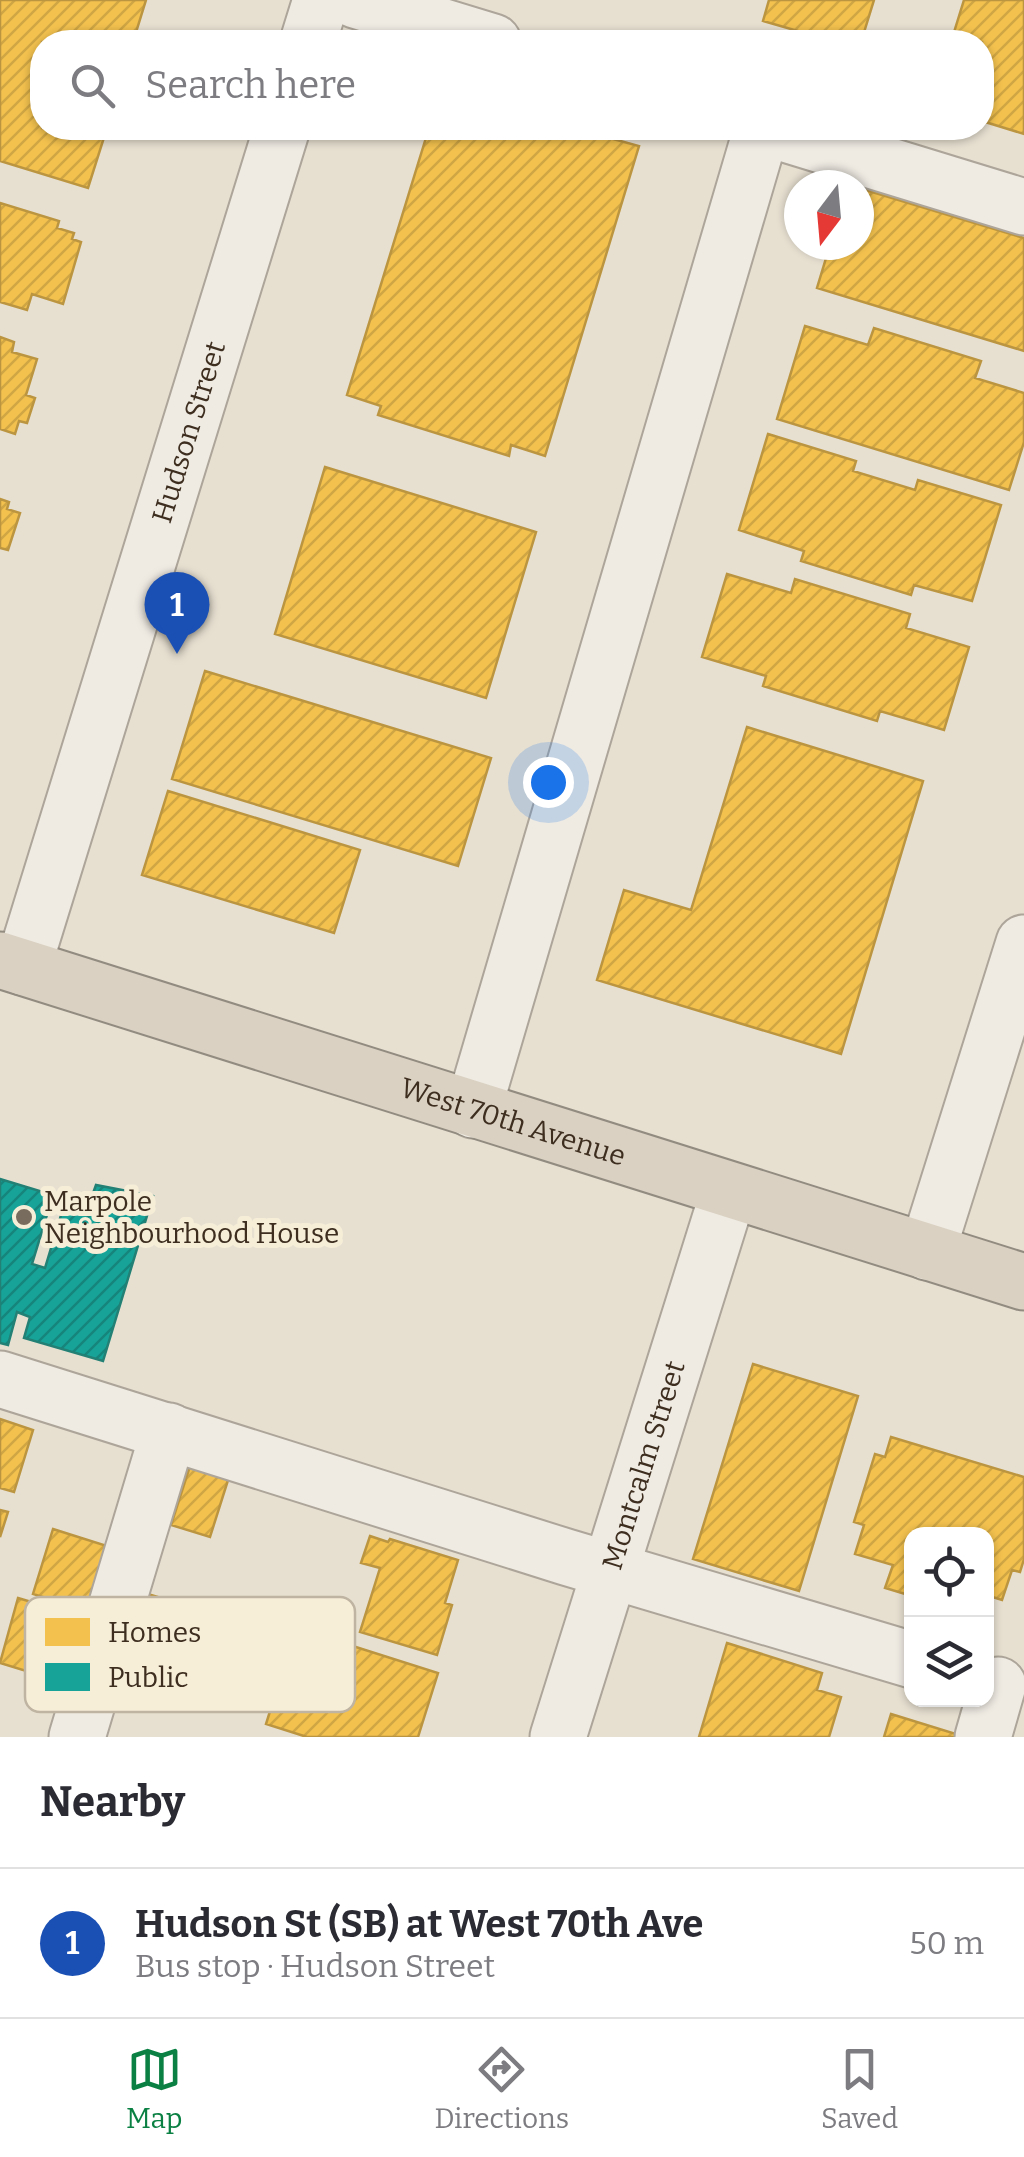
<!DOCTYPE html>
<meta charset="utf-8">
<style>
:root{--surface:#fff;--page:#f2f2f3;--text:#2b2b33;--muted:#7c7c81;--line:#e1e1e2;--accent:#0b8043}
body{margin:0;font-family:Bitter,serif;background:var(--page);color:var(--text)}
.controls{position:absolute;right:30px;bottom:30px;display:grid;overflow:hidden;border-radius:20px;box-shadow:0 2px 8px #0004}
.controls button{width:90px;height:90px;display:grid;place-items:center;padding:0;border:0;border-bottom:2px solid var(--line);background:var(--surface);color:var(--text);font:50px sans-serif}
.compass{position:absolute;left:784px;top:170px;width:90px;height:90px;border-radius:50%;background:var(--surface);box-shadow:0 2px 8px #0004;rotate:196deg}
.you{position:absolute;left:548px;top:782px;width:35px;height:35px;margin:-25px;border:8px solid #fff;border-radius:50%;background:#1a73e8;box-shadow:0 0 0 15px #1a73e833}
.badge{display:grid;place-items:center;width:65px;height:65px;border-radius:50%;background:var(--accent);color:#fff;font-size:32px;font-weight:700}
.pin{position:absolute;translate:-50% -82px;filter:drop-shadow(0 2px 5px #0008)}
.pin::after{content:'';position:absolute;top:52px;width:35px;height:30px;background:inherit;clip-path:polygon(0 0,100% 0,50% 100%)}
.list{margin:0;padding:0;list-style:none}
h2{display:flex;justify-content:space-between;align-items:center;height:130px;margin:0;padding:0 40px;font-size:42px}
h2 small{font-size:32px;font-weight:400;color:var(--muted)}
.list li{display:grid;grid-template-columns:65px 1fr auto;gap:30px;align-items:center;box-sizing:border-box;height:150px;padding:0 40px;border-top:2px solid var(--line)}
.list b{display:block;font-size:38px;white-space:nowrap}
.list p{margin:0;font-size:32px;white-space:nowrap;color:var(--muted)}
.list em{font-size:32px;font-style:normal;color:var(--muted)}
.icon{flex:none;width:55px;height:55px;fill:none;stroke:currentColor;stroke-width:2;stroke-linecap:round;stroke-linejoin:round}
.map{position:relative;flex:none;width:1024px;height:1737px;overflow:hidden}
.search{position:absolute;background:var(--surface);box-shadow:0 2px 8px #0004;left:30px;right:30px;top:30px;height:110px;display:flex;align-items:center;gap:25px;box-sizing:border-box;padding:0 35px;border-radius:40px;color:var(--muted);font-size:38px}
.sheet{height:280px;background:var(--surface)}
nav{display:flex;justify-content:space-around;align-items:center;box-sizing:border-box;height:140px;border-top:2px solid var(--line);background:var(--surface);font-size:28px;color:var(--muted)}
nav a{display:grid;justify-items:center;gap:5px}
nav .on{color:var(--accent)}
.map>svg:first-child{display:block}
.homes{fill:url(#homes-hatch);stroke:#bc9540;stroke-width:2.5}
.public{fill:url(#public-hatch);stroke:#228074;stroke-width:2.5}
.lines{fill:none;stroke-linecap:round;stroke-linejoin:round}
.minor-casing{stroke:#ada599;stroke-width:59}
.highway-casing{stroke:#928b80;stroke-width:59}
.minor{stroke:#efebe3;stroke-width:55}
.highway{stroke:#dad1c2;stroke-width:55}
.poi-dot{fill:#786c5e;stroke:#f7eed8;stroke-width:4}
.labels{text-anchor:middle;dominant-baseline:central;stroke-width:10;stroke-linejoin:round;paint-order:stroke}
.street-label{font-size:28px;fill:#3d2e20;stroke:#f7eed8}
.poi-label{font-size:28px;fill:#3d2e20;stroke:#f7eed8;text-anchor:start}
.key{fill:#f7eed8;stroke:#bfb4a1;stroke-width:2.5}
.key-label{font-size:28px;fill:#3d2e20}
</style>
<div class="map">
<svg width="1024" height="1737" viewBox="0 0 1024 1737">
<defs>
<pattern id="homes-hatch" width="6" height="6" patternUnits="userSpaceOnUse" patternTransform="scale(2.5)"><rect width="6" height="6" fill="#f2c14e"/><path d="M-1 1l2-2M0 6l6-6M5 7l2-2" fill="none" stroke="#d0a644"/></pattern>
<pattern id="public-hatch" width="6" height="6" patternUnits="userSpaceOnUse" patternTransform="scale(2.5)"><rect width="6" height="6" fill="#17a398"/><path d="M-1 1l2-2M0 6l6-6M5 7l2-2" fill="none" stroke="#16857c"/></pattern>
</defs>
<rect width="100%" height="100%" fill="#e7e0d1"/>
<!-- homes -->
<path class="homes" d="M 0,0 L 146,0 L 133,42 L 42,42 L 42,128 L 107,128 L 88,188 L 0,161 Z
M 769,0 L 874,0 L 861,42 L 836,42 L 763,21 Z
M 964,0 L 1024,0 L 1024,134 L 982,121 L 982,42 L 951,42 Z
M 429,128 L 608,128 L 606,137 L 639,146 L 545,456 L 511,445 L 509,456 L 378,415 L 381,406 L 347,395 Z
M 859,188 L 1024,238 L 1024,351 L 817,288 L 830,245 L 859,245 Z
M 0,203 L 59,221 L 57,228 L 74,233 L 72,239 L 81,242 L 63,304 L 32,294 L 27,310 L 0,302 Z
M 805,326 L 868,345 L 874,328 L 981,361 L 975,378 L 1024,393 L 1024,442 L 1009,490 L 777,419 Z
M 0,337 L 14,342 L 12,352 L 37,359 L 26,395 L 35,398 L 27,423 L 19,421 L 15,434 L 0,429 Z
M 768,434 L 856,461 L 853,471 L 915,490 L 918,480 L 1001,505 L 972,601 L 914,585 L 911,595 L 801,561 L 804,551 L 739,530 Z
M 325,467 L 536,532 L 486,698 L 275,634 Z
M 0,499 L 9,502 L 7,509 L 20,513 L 8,550 L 0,548 Z
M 727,574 L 791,593 L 795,579 L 910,614 L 906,628 L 969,647 L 944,730 L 880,711 L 877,721 L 763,686 L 766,676 L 702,657 Z
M 205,671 L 491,758 L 458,866 L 172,779 Z
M 747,727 L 923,781 L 841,1054 L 597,980 L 624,890 L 691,910 Z
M 168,791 L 360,850 L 334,933 L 142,875 Z
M 753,1364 L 858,1396 L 799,1591 L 693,1559 Z
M 0,1419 L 33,1430 L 14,1492 L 0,1488 Z
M 891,1437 L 1024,1477 L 1024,1559 L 1020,1572 L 1012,1570 L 1002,1600 L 986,1595 L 986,1534 L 912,1534 L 912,1596 L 885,1588 L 893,1565 L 855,1554 L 864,1525 L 854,1522 L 875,1454 L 885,1457 Z
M 190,1466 L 229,1477 L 210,1537 L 171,1525 Z
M 0,1510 L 8,1512 L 0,1537 Z
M 53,1529 L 107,1546 L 87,1611 L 33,1594 Z
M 370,1536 L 388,1542 L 390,1539 L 458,1560 L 445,1603 L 452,1605 L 437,1655 L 360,1632 L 380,1568 L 361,1563 Z
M 151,1595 L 212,1613 L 189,1686 L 128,1667 Z
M 18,1598 L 82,1617 L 62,1682 L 0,1663 Z
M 296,1628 L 438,1673 L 418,1737 L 307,1737 L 266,1724 L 272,1705 L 250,1699 L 268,1641 L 290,1648 Z
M 727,1643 L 822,1673 L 817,1690 L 841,1697 L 829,1737 L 699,1737 Z
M 891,1714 L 956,1734 L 955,1737 L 884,1737 Z"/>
<!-- public -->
<path class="public" d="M 0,1179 L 53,1195 L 32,1264 L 45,1268 L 68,1192 L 91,1199 L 96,1185 L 153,1196 L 103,1361 L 24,1338 L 30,1317 L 17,1312 L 8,1345 L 0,1343 Z"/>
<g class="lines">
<!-- minor casing -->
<g class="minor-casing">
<g id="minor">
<path d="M 355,0 L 493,42"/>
<path d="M 308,42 L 321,0"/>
<path d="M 766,128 L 1024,207"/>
<path id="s1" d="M 23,967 L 282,128"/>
<path d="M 473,1110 L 762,128"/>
<path d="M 927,1252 L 1024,943"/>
<path d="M 0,1379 L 566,1557 L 912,1660"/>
<path d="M 77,1737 L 169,1431"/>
<path id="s2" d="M 558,1737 L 729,1191"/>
<path d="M 983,1737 L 998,1685"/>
</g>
</g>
<!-- highway casing -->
<g class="highway-casing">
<g id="highway">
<path id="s3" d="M 0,960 L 1024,1282"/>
</g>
</g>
<!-- minor -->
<use href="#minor" class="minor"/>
<!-- highway -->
<use href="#highway" class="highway"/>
</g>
<!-- markers -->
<circle class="poi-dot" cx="24" cy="1217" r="10"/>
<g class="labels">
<!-- street labels -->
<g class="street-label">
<text stroke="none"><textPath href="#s1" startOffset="560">Hudson Street</textPath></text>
<text stroke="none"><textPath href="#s3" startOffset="538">West 70th Avenue</textPath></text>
<text stroke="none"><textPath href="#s2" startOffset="285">Montcalm Street</textPath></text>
</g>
<!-- poi labels -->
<g class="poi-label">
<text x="44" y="1201">Marpole<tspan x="44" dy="32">Neighbourhood House</tspan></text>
</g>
</g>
<!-- legend -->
<rect x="25" y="1597" width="330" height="115" rx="15" class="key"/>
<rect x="45" y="1618" width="45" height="28" fill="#f2c14e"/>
<rect x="45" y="1663" width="45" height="28" fill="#17a398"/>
<g class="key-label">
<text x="108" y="1642">Homes</text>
<text x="108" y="1687">Public</text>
</g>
</svg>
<div class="controls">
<button><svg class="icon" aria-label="locate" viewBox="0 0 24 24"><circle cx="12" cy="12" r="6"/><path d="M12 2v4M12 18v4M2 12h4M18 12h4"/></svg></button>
<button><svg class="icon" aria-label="layers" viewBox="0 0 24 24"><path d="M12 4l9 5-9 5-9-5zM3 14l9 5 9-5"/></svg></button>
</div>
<svg class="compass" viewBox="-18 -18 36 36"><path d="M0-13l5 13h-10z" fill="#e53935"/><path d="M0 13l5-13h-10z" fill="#7c7c81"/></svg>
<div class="you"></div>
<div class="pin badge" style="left:177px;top:654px;background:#1a4fb4">1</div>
<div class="search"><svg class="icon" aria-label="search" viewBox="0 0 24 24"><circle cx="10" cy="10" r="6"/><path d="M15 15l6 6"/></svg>Search here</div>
</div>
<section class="sheet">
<h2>Nearby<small></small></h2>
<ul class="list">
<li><span class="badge" style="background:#1a4fb4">1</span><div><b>Hudson St (SB) at West 70th Ave</b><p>Bus stop · Hudson Street</p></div><em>50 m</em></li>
</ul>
</section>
<nav>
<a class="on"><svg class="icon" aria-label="map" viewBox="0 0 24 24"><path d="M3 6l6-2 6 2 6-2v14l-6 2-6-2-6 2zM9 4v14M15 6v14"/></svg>Map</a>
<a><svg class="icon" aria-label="directions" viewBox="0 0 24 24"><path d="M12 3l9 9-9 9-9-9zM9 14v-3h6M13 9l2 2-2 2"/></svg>Directions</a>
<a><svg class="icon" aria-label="saved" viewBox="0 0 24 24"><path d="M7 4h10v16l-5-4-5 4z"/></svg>Saved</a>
</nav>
